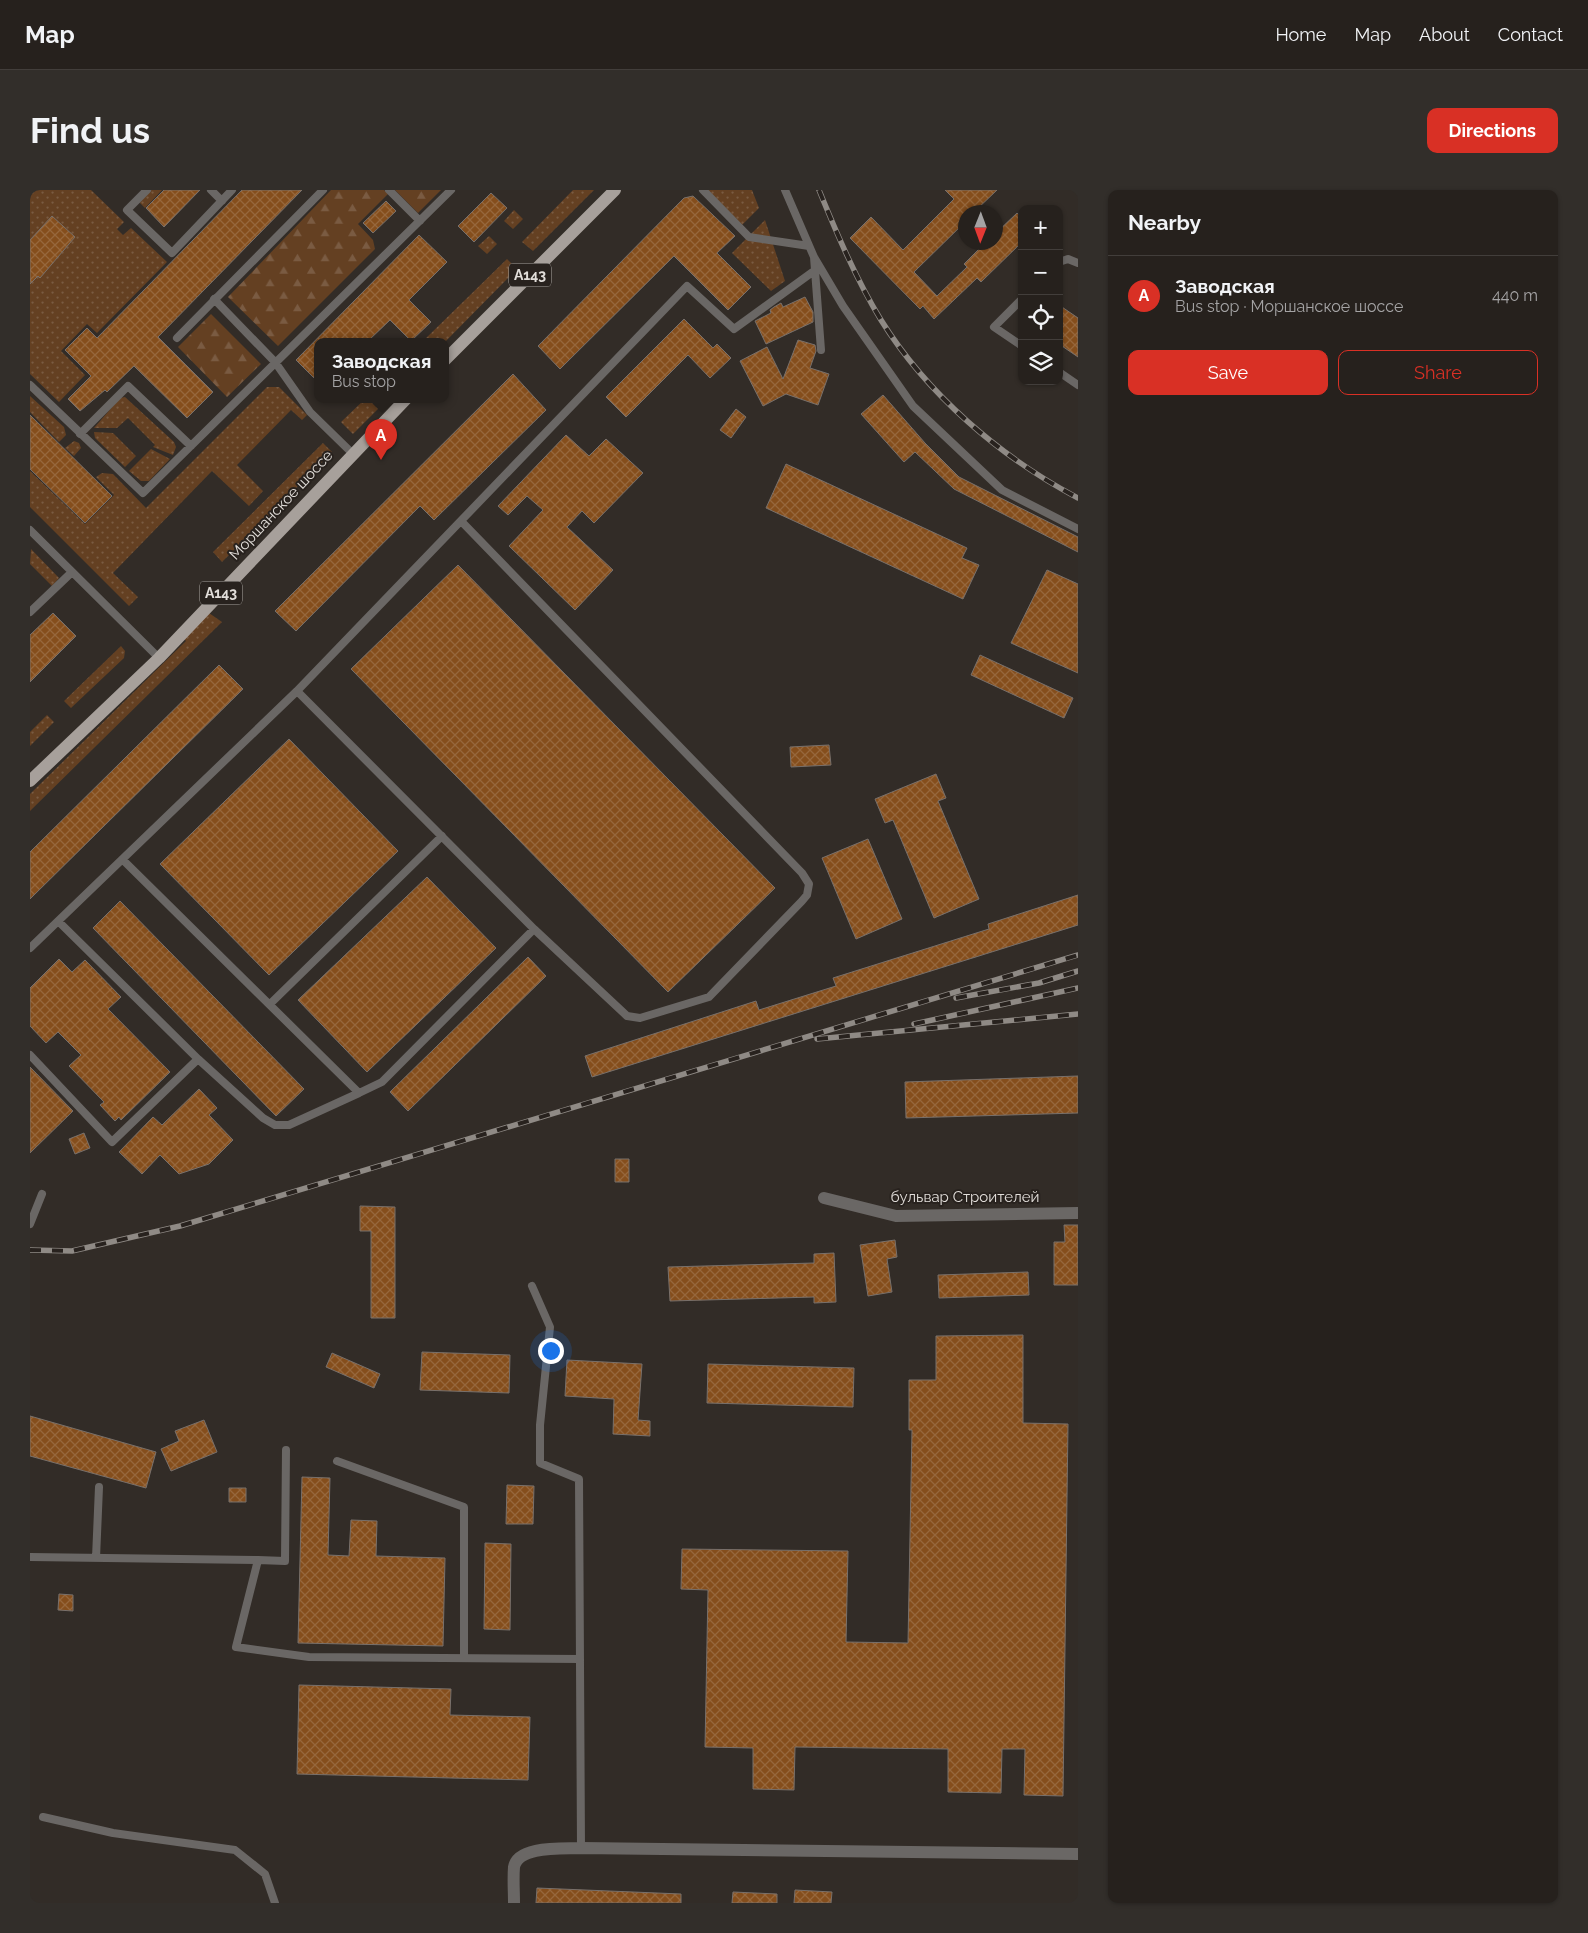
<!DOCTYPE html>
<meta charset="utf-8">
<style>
:root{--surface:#26211d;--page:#322e2a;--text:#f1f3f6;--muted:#a4a3a4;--line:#423e3b;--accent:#d93025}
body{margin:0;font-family:Raleway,sans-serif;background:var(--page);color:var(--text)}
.controls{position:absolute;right:15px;top:15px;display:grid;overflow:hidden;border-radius:10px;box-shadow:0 1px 4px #0004}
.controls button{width:45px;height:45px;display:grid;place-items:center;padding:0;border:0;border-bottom:1px solid var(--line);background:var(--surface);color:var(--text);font:25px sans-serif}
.compass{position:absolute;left:928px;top:15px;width:45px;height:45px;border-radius:50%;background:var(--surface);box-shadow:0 1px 4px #0004;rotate:181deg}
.you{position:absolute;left:520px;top:1160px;width:18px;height:18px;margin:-12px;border:4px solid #fff;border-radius:50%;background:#1a73e8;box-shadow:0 0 0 8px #1a73e833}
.badge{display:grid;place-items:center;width:32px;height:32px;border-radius:50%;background:var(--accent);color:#fff;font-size:16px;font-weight:700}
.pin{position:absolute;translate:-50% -41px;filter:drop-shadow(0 1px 2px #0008)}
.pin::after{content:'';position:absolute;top:26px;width:18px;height:15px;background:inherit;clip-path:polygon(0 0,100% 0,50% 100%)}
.popup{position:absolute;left:284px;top:148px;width:135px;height:65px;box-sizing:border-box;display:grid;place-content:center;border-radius:10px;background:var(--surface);filter:drop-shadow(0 1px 4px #0005);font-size:16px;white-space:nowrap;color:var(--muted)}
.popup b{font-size:19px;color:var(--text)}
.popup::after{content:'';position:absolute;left:50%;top:100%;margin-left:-10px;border:10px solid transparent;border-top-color:var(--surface)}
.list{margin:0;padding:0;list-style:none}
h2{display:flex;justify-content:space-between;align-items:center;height:65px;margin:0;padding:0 20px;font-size:21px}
h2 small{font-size:16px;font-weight:400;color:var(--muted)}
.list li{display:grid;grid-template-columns:32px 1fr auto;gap:15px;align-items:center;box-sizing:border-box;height:80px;padding:0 20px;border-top:1px solid var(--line)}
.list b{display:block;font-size:19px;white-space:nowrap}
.list p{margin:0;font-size:16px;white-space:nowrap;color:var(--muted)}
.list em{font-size:16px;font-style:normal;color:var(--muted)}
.actions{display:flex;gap:10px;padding:15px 20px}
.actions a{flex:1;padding:11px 0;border:1px solid var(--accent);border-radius:10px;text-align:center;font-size:18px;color:var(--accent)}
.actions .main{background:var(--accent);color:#fff}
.icon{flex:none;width:28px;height:28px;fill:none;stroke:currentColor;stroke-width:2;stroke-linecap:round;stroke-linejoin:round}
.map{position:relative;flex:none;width:1048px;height:1713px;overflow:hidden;border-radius:10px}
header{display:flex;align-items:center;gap:30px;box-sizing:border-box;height:70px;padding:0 25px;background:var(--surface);border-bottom:1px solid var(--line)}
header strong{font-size:24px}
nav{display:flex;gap:28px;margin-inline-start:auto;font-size:18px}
.intro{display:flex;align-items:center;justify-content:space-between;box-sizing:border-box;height:120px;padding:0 30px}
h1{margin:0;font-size:35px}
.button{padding:12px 22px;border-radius:10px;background:var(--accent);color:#fff;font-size:18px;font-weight:700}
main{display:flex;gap:30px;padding:0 30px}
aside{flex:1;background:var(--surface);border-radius:10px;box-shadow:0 1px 4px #0004}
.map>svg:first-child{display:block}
.grass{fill:url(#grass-dots)}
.forest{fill:url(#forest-firs)}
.building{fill:url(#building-cross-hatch);stroke:#78706b}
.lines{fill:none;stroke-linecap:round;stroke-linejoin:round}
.lane{stroke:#6a6765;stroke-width:8}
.street{stroke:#6a6765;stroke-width:12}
.primary{stroke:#a7a09b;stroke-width:12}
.rail-casing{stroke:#8f8a85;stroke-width:5.5}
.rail{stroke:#28221e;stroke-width:4;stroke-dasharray:11;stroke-linecap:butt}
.labels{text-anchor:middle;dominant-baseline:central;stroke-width:4;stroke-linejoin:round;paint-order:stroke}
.shield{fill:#28221e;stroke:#aaa6a2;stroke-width:1}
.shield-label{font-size:14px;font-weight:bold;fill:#e2deda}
.street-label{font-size:15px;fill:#e2deda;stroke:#28221e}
</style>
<header>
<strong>Map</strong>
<nav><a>Home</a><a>Map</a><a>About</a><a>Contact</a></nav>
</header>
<div class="intro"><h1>Find us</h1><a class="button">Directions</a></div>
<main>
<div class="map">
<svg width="1048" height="1713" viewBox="0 0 1048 1713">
<defs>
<pattern id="grass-dots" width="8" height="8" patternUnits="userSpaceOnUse" patternTransform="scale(1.25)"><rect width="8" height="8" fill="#644022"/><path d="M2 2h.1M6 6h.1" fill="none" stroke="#7a5b42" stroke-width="1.8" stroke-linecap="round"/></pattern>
<pattern id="forest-firs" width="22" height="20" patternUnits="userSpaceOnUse" patternTransform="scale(1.25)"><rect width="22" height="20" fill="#644022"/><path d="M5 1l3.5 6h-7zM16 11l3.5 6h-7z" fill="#7a5b42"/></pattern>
<pattern id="building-cross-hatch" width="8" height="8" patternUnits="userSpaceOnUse" patternTransform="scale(1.25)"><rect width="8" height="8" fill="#854e1c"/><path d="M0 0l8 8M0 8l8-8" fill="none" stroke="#96673c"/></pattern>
</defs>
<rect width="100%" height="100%" fill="#322c27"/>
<!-- grass -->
<path class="grass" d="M 0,0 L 61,0 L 94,32 L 87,39 L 93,45 L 101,38 L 137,72 L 67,143 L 57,134 L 31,161 L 55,185 L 29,212 L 0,184 Z
M 121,0 L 132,0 L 115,18 L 109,12 Z
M 543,0 L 564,0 L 503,61 L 492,52 Z
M 677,0 L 722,0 L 729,18 L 712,35 Z
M 484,20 L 493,29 L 483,39 L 474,31 Z
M 735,30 L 755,91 L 741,101 L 702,63 Z
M 459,46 L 467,54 L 457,64 L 448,56 Z
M 477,69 L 487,79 L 415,152 L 393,151 Z
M 237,197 L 249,197 L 277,225 L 272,230 L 261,220 L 207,275 L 233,301 L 219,316 L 182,281 L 83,383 L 108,407 L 99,416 L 0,317 L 0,281 L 55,334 L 84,305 L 66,287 L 72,283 L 83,284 L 116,318 Z
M 0,206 L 34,237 L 36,245 L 29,252 L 0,222 Z
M 95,207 L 144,252 L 146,257 L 143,265 L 123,257 L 125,255 L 98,228 L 87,238 L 64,238 L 90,208 Z
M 335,209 L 358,209 L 323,244 L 311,232 Z
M 64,242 L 83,243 L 106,266 L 95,277 L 65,248 Z
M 44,251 L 49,253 L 51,258 L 44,266 L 35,258 Z
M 293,253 L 302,262 L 192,372 L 183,362 Z
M 121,259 L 140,269 L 119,291 L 111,291 L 99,281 Z
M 1,359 L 29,388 L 22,396 L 0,374 Z
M 179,423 L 192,432 L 0,621 L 0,604 L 156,451 L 151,445 Z
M 91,456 L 95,461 L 94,468 L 41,518 L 34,511 Z
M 17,525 L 24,532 L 0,556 L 0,542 Z"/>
<!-- forest -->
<path class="forest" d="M 301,0 L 354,0 L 358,4 L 328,34 L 343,50 L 345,59 L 248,156 L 198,107 Z
M 365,0 L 411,0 L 388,23 Z
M 181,124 L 231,174 L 197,207 L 148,157 Z"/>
<!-- building -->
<path class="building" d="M 134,0 L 170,0 L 134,37 L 116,18 Z
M 212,0 L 272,0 L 128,147 L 183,202 L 157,228 L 104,176 L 77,202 L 75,200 L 50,221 L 38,209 L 61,186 L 35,160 L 57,138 L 67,148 Z
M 915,0 L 967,0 L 944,22 L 936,22 L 936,31 L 884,82 L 907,106 L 937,77 L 934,74 L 956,52 L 966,52 L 966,43 L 987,23 L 992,28 L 992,52 L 951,92 L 947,88 L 904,129 L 893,116 L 890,119 L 820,48 L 841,27 L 873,60 L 924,9 Z
M 461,3 L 477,18 L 444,52 L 428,36 Z
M 663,6 L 705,46 L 687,63 L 721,97 L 698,120 L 644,66 L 530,179 L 508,156 L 654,8 Z
M 356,11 L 366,21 L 343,43 L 333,33 Z
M 22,26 L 45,47 L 10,88 L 8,86 L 0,94 L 0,50 Z
M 389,45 L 417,72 L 379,110 L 401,132 L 381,151 L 360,130 L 338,151 L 287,151 L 287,191 L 266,170 Z
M 775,107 L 783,122 L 783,132 L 736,154 L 725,131 L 741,123 L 740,120 L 744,117 L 751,113 L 753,117 Z
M 1029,115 L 1048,128 L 1048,167 L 1029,154 Z
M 654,129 L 683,158 L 687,154 L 701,168 L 680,188 L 658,165 L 596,227 L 576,207 Z
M 768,150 L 785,155 L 786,161 L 780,178 L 799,184 L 788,215 L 756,204 L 733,216 L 710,171 L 737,157 L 753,189 Z
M 483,184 L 516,220 L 404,330 L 390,316 L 266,441 L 245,421 Z
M 853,205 L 895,253 L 929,287 L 1048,347 L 1048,362 L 924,299 L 885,262 L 874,272 L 831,224 Z
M 706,219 L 716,227 L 701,248 L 690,240 Z
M 0,225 L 82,306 L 55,333 L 0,279 Z
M 536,245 L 559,266 L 576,249 L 613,283 L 564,333 L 552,321 L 537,337 L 583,380 L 545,420 L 479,356 L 513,320 L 497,306 L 478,325 L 468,316 Z
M 756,274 L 937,358 L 932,368 L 949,375 L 933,409 L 736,318 Z
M 428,375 L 745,698 L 638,802 L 321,479 Z
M 1017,380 L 1048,394 L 1048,483 L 981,453 Z
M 23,423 L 46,446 L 0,492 L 0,445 Z
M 950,465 L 1043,508 L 1034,528 L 941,485 Z
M 189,475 L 213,499 L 0,709 L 0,662 Z
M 259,549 L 368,661 L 239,785 L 130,674 Z
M 799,555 L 801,575 L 761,577 L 760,557 Z
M 906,584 L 916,608 L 908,611 L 949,709 L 904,728 L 863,630 L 855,633 L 845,609 Z
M 838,649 L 872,729 L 826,749 L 792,668 Z
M 397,687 L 466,758 L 337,882 L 268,810 Z
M 1048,705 L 1048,735 L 562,887 L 555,866 L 726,811 L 729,820 L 806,796 L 803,788 L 959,739 L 958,734 Z
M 90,711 L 274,899 L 246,926 L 63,738 Z
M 498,767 L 516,786 L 378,921 L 360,902 Z
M 29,769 L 42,782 L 55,770 L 91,807 L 78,819 L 140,882 L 91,930 L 89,927 L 85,931 L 70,915 L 74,912 L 39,876 L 51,865 L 28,842 L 16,853 L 0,836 L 0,798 Z
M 0,877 L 43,921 L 0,963 Z
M 1048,886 L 1048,923 L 876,928 L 875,892 Z
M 169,899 L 187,918 L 179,925 L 203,950 L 179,974 L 149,984 L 130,965 L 112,984 L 89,962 L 123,927 L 132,935 Z
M 54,943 L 60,958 L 45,964 L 39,949 Z
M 585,969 L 599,969 L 599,992 L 585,992 Z
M 330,1016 L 365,1017 L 365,1128 L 341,1128 L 341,1041 L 330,1041 Z
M 1034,1035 L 1048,1035 L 1048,1095 L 1024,1095 L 1024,1052 L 1035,1052 Z
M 865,1050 L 867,1067 L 857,1069 L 862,1102 L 838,1106 L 830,1055 Z
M 804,1063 L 806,1112 L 784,1113 L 784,1107 L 640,1111 L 638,1077 L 784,1073 L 784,1064 Z
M 998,1082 L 999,1105 L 909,1108 L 908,1085 Z
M 993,1145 L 993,1233 L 1038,1234 L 1033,1606 L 994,1605 L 995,1559 L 972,1559 L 971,1603 L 918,1602 L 918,1559 L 765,1557 L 764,1600 L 723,1599 L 723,1558 L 675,1557 L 678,1400 L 651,1399 L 652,1359 L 818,1361 L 816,1452 L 878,1453 L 882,1240 L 879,1240 L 879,1190 L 906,1190 L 906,1146 Z
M 392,1162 L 480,1165 L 479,1203 L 390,1200 Z
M 302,1163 L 350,1184 L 344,1198 L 296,1177 Z
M 537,1170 L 612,1174 L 608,1230 L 620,1231 L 620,1246 L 583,1244 L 584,1209 L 535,1206 Z
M 678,1174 L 824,1178 L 823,1217 L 677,1213 Z
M 0,1226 L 126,1262 L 116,1298 L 0,1266 Z
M 174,1230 L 187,1262 L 141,1281 L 131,1259 L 149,1251 L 145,1241 Z
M 272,1287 L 300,1288 L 298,1365 L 319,1366 L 321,1330 L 347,1331 L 346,1366 L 415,1368 L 413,1456 L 268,1453 Z
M 477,1295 L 504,1296 L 503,1334 L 476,1334 Z
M 199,1298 L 216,1298 L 216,1312 L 199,1312 Z
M 455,1353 L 481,1354 L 480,1440 L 454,1439 Z
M 29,1404 L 43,1405 L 43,1421 L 28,1420 Z
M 269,1495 L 421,1499 L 420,1525 L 500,1527 L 498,1590 L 267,1584 Z
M 507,1698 L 651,1704 L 651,1713 L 506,1713 Z
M 765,1700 L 802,1702 L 801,1713 L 764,1713 Z
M 703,1702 L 747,1704 L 747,1713 L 702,1713 Z"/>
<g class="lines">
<!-- lane -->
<path class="lane" d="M 117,0 L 97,20 L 142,63 L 202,0
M 181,0 L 192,11
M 359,0 L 390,31
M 673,0 L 719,47 L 779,56
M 755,0 L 784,67 L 791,160
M 784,67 L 813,116 L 883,216 L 972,300 L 1048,339
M 1029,72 L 1038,69 L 1048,73
M 184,109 L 245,172 L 280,222 L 322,263
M 992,109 L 964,137 L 992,156
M 147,148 L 293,0
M 1029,182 L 1048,195
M 0,195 L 113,303 L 421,0
M 50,244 L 98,196 L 161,256
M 432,332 L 772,683 L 779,694 L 777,705 L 772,711 L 679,807 L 610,828 L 597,826 L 504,739
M 0,340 L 129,468
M 0,422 L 42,382
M 93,670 L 329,903 L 352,892 L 504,739 L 267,501
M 0,758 L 267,501 L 657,96 L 704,139 L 784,81
M 240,814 L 412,646
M 0,865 L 82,952 L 168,869 L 28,731
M 168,869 L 233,928 L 245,935 L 259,935 L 329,903
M 0,1034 L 12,1004
M 502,1096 L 520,1137 L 510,1235 L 510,1273 L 549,1289 L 551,1658
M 307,1271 L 434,1317 L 434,1468
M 0,1367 L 228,1370 L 206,1457 L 279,1467 L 550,1469
M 66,1368 L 69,1297
M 228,1370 L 255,1371 L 256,1260
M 13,1627 L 83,1643 L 205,1660 L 235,1684 L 245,1713"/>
<!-- street -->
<path class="street" d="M 794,1008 L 866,1026 L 1048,1023
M 484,1713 C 484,1701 483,1689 484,1677 C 488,1655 534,1659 551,1658 L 1048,1664"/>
<!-- primary -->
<path class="primary" d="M 415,170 L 585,0
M 0,591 L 129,468 L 376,209"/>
<!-- rail casing -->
<g class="rail-casing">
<path id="rail" d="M 789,0 C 807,44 826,89 851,130 C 897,204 970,267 1048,308
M 926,808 L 1009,793 L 1048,781
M 884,834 L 1048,798
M 787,849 L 1048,824
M 0,1060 L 42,1061 L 150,1036 L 1048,765"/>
</g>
<!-- rail -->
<use href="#rail" class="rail"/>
</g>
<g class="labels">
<!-- shield labels -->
<g class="shield">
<rect x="479" y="73.5" width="42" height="23" rx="4"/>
<rect x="170" y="391.5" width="42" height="23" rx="4"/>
</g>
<g class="shield-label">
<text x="500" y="85">А143</text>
<text x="191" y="403">А143</text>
</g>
<!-- street labels -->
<g class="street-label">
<text transform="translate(251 315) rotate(-47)">Моршанское шоссе</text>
<text x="935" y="1007">бульвар Строителей</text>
</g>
</g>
</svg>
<div class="controls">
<button>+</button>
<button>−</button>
<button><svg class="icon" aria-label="locate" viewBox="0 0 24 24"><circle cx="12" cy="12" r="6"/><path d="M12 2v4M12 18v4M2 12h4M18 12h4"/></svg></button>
<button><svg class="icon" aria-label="layers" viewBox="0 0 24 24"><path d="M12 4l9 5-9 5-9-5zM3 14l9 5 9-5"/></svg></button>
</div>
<svg class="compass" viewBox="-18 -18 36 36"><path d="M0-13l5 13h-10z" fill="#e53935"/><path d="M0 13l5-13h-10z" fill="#a4a3a4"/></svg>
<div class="you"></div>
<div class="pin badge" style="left:351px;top:270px">A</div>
<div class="popup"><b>Заводская</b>Bus stop</div>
</div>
<aside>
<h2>Nearby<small></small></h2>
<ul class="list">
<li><span class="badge">A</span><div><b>Заводская</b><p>Bus stop · Моршанское шоссе</p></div><em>440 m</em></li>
</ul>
<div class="actions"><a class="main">Save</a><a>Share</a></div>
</aside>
</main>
